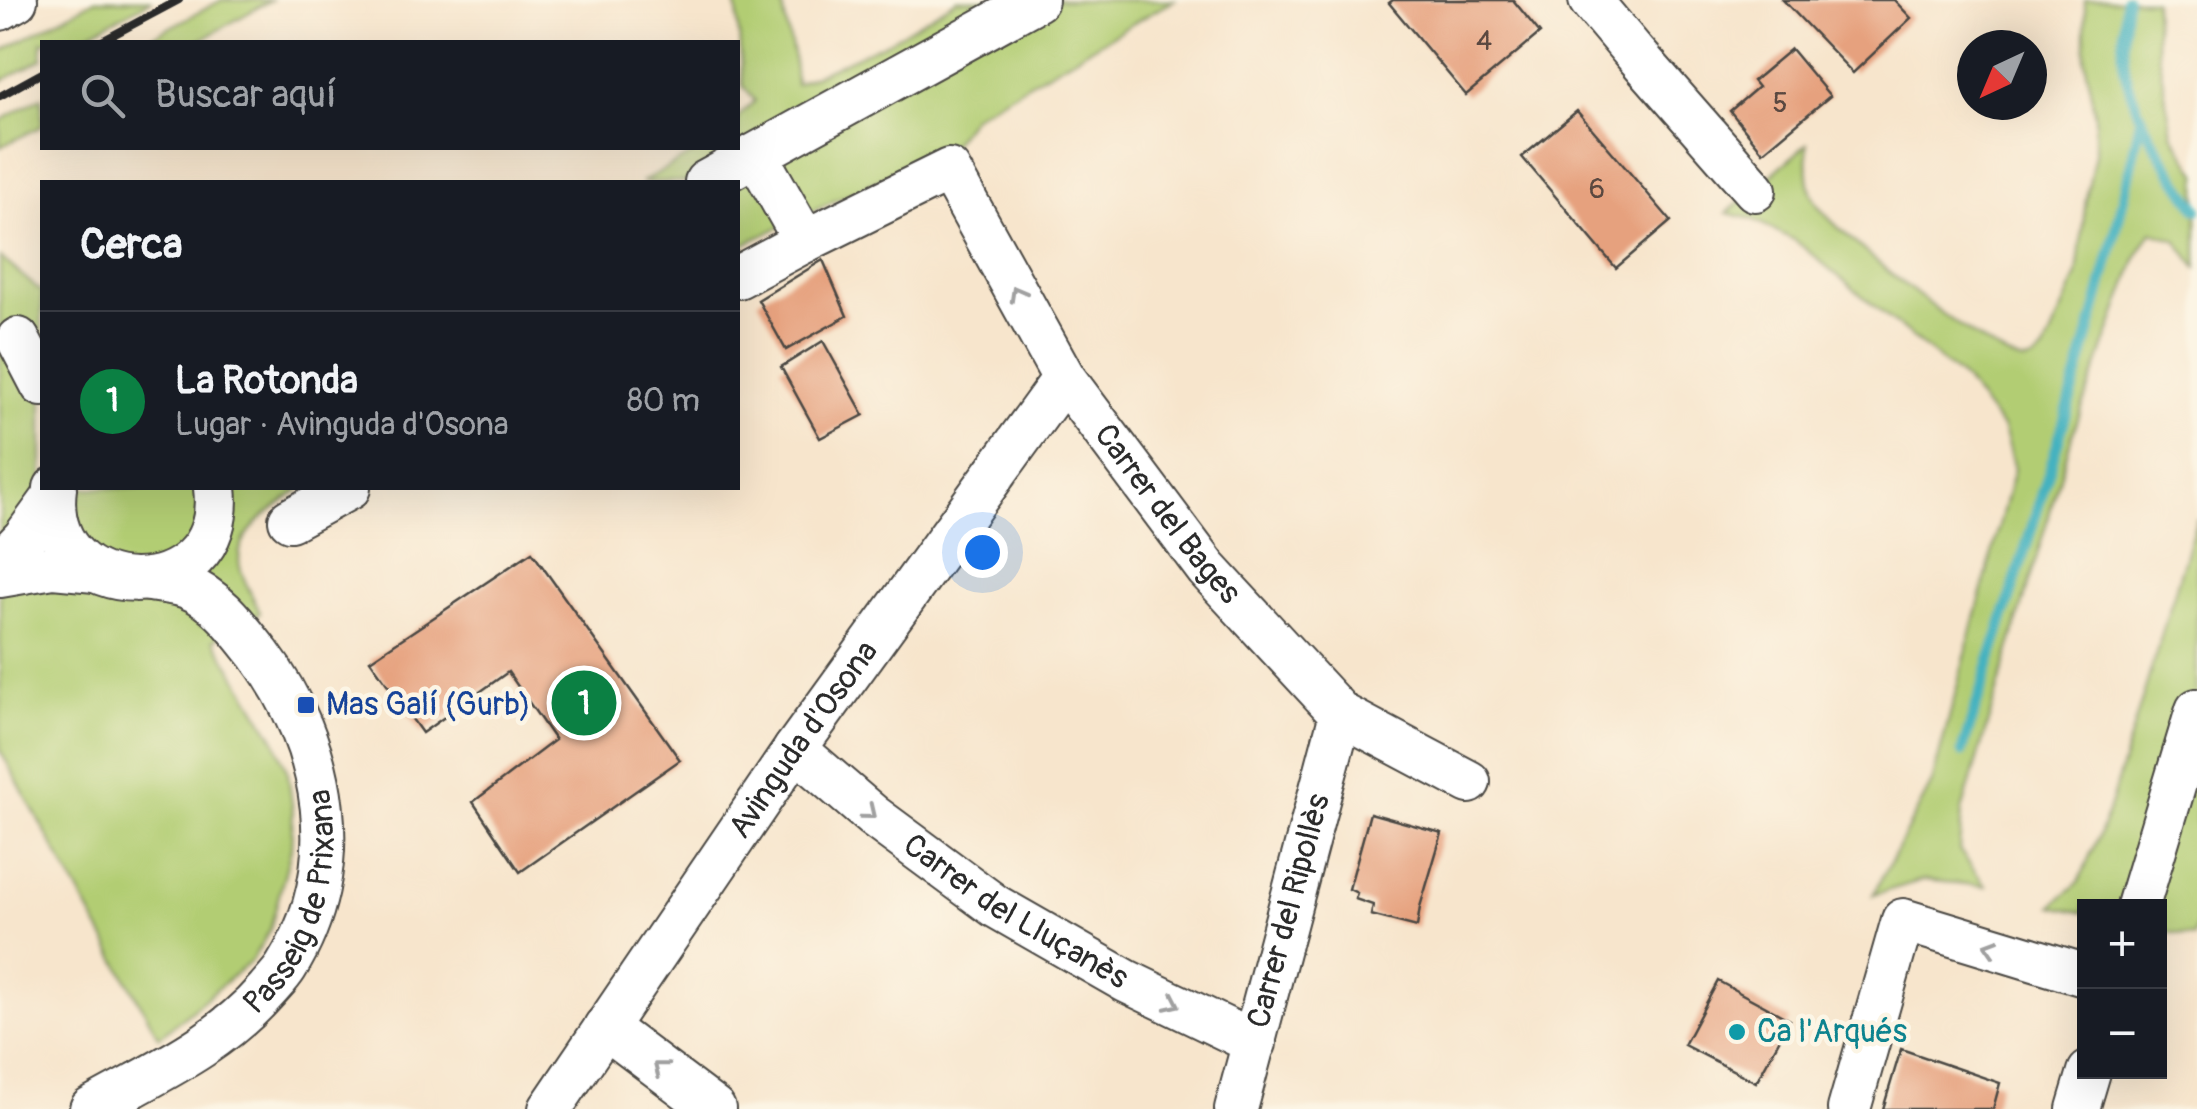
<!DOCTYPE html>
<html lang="es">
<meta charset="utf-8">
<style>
:root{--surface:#171b24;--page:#20242c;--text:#f1f3f6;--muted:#9ea1a6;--line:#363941;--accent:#0b8043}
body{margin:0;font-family:Pangolin,sans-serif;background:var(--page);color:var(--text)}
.controls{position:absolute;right:30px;bottom:30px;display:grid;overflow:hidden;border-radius:0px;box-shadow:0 10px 40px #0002}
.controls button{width:90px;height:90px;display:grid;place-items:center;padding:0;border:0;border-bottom:2px solid var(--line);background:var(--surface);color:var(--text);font:50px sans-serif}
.compass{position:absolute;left:1957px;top:30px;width:90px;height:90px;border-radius:50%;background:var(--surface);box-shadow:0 10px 40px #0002;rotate:224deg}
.you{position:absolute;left:982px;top:552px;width:35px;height:35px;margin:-25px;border:8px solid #fff;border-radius:50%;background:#1a73e8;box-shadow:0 0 0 15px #1a73e833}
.badge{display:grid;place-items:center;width:65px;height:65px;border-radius:50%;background:var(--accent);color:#fff;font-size:32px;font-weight:700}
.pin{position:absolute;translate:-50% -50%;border:5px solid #fff;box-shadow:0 2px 10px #0006}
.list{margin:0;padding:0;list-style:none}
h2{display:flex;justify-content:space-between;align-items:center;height:130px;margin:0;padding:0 40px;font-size:42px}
h2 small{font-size:32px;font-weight:400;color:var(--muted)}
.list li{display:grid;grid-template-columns:65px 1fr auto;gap:30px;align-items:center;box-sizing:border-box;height:180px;padding:0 40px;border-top:2px solid var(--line)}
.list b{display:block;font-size:38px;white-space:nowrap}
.list p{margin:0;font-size:32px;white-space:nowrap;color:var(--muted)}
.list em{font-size:32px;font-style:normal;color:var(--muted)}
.icon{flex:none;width:55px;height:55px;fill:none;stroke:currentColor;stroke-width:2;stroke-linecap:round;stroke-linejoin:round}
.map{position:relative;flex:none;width:2197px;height:1109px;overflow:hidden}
.search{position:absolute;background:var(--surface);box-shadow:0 10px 40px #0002;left:40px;top:40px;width:700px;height:110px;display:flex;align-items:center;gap:25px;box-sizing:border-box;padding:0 35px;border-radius:0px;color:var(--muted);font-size:38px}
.panel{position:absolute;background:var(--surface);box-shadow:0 10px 40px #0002;left:40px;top:180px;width:700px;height:310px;border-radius:0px}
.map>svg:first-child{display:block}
.green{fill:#b2cd73;stroke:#6e7c4f;stroke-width:2.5}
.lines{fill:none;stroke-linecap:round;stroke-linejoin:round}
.stream{stroke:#44b2c0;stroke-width:11}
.building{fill:#e6a17e}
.minor-casing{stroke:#4a4743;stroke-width:46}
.minor{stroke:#fff;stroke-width:42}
.rail{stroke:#2b2b2b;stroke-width:8}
.oneway{stroke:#a0a0a0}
.transit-dot{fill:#1a4fb4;stroke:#fcf5e5;stroke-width:4}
.culture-dot{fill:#0f9aa8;stroke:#fcf5e5;stroke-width:4}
.labels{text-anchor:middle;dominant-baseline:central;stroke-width:9;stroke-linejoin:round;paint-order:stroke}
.number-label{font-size:28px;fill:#5a4840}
.street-label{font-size:32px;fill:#2b2b2b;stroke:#fcf5e5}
.transit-label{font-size:32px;fill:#164399;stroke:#fcf5e5;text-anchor:start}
.culture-label{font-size:32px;fill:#0d838f;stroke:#fcf5e5;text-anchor:start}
</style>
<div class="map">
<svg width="2197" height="1109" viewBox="0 0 2197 1109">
<rect width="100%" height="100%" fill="#fcf5e5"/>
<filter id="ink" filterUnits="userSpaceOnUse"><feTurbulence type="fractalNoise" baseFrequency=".01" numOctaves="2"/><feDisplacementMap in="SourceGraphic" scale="20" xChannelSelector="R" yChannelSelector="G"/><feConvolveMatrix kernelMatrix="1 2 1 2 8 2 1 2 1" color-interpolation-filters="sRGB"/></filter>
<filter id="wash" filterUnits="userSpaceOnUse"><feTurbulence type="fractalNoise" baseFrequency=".0048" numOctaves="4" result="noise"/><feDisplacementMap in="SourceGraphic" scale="40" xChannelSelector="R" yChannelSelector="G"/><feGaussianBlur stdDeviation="2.25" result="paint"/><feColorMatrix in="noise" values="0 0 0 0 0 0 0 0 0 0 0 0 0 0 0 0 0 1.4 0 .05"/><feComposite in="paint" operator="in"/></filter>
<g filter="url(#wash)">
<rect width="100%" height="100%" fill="#f7e5cc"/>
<!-- green -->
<path class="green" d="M 95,0 L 152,0 L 73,42 L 42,42 L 42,59 L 0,82 L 0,52 Z
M 222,0 L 271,0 L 197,42 L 142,42 Z
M 734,0 L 781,0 L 794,58 L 796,84 L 888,42 L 957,0 L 1174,0 L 974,115 L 950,146 L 738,247 L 738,182 L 641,182 L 704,148 L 738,148 L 738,117 L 755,101 L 743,86 L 737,10 Z
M 2085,0 L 2154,0 L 2156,42 L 2172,133 L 2197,173 L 2197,268 L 2176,240 L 2152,232 L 2137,257 L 2073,433 L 1962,811 L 1959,850 L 1986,886 L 1923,880 L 1873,895 L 1932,783 L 2014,469 L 2003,429 L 1965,381 L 1796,241 L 1752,219 L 1727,213 L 1807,144 C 1808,164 1805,186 1817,204 C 1835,233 1994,361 2024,362 C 2033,362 2038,357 2044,351 L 2077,275 L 2086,198 L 2095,153 L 2095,117 L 2085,60 Z
M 42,97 L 42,126 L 0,147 L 0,121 Z
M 0,257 L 42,292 L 42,488 L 302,488 C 279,505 232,532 240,567 C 244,583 254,598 260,613 L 214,640 L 275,740 L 288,773 L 293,812 L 291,849 L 270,930 L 252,960 L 159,1037 L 0,750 Z
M 2197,518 L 2197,924 L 2193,937 L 2160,930 L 2160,906 L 2084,906 L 2084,913 L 2052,906 L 2079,882 L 2107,815 Z"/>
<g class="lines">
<!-- stream -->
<path class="stream" d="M 2126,0 C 2124,25 2120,53 2127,78 C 2139,126 2170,169 2197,209
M 1962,752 C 2026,542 2099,332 2141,116"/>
</g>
<g id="blocks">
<!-- building -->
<path class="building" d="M 1393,0 L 1513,0 L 1540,33 L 1466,95 L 1389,3 Z
M 1783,0 L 1894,0 L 1911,18 L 1853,73 Z
M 1791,49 L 1830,96 L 1763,152 L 1730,111 L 1758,87 L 1753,81 Z
M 1577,111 L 1671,221 L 1616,268 L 1522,157 Z
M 823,260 L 847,316 L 786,350 L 758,300 Z
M 823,341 L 864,415 L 820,438 L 781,367 Z
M 532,552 L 680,760 L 520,872 L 473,802 L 555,740 L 508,672 L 422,733 L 370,660 Z
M 1370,813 L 1442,833 L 1420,907 L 1417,927 L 1371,915 L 1373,905 L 1355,899 L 1357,893 L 1349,889 Z
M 1718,981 L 1790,1020 L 1756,1082 L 1684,1045 Z
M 1901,1049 L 2000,1083 L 1993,1109 L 1883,1109 Z"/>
</g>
</g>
<g filter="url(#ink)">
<use href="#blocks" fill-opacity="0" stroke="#4a4743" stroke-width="2.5"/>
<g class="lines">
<!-- minor casing -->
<g class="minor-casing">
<g id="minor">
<path d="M 1590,0 L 1632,50 L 1755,190"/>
<path d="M 0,9 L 16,0"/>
<path d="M 756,155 L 805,241"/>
<path d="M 706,182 L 1037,0"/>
<path id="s1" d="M 738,277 L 805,241 L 949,170 L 1064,378 L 1207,569 L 1341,714 L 1469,782"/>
<path d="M 18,339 L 42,385"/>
<path d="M 55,488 C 40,610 230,611 215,488"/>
<path d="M 290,520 L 349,488"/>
<path d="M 0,563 L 24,538 L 54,497"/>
<path d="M 0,576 L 53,567 L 95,571"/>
<path id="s2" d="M 795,749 L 873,816 L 995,906 L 1126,981 L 1255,1043"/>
<path d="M 2138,906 L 2197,710"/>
<path d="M 605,1027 L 714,1109"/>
<path id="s3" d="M 91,1109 C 155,1073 218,1046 267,990 C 273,983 281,975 286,967 C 349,867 327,744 259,654 C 239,629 218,599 187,587 C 176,583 162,582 150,580"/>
<path id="s4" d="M 550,1109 L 795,749 L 1064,378"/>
<path id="s5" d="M 1236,1109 L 1341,714"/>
<path d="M 1849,1109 L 1903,920 L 2084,975"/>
<path d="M 2078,1109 L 2089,1072"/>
</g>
</g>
<!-- minor -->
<use href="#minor" class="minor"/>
<!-- rail -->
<path class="rail" d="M 100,42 L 179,0
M 0,96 L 42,73"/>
</g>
<!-- one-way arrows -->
<defs><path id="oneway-chevron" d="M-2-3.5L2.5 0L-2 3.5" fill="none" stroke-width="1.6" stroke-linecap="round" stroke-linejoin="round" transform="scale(2.5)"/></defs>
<g class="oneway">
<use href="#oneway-chevron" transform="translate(1017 293) rotate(-119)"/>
<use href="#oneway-chevron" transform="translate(869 813) rotate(39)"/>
<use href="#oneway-chevron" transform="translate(1991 947) rotate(-163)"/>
<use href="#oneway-chevron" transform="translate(1173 1003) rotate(25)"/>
<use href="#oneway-chevron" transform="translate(660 1068) rotate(-142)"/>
</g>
</g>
<!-- markers -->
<rect class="transit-dot" x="296" y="695" width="20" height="20" rx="5"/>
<circle class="culture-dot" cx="1737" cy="1032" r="10"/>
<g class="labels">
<!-- number labels -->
<g class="number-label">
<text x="1484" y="41">4</text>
<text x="1780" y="103">5</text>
<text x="1597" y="189">6</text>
</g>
<!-- street labels -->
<g class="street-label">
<text stroke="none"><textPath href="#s1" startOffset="645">Carrer del Bages</textPath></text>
<text stroke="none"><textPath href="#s4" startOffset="448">Avinguda d'Osona</textPath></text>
<text stroke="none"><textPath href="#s3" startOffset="308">Passeig de Prixana</textPath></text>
<text stroke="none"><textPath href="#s2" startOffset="275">Carrer del Lluçanès</textPath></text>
<text stroke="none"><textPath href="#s5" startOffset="205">Carrer del Ripollès</textPath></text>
</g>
<!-- transit labels -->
<g class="transit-label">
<text x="326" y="705">Mas Galí (Gurb)</text>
</g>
<!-- culture labels -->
<g class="culture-label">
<text x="1757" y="1032">Ca l'Arqués</text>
</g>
</g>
</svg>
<div class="controls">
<button>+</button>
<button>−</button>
</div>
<svg class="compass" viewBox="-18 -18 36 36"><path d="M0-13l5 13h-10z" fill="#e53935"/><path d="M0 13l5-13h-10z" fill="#9ea1a6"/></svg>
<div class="you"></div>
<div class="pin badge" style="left:584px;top:703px">1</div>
<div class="search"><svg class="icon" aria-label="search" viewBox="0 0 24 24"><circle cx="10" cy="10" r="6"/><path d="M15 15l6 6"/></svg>Buscar aquí</div>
<section class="panel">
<h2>Cerca<small></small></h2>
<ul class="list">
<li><span class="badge">1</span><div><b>La Rotonda</b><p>Lugar · Avinguda d'Osona</p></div><em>80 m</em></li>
</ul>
</section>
</div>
